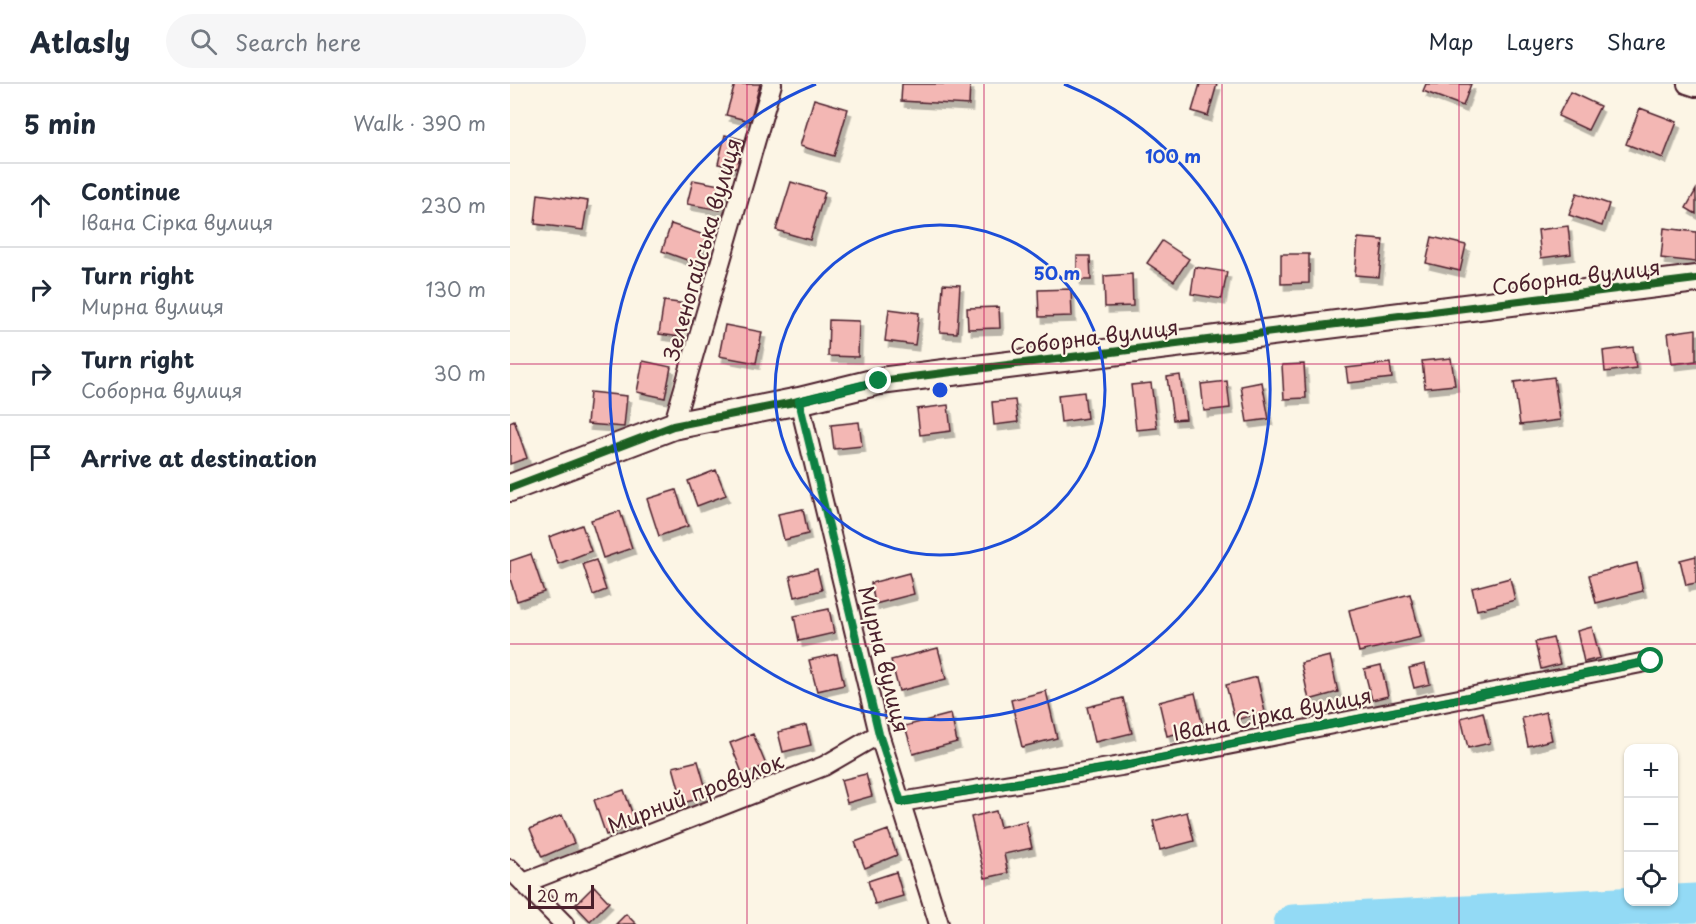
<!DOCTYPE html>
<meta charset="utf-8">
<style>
:root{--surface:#fff;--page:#f6f6f7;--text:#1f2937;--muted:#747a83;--line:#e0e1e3}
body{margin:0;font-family:"Playpen Sans",sans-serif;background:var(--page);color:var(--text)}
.controls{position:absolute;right:18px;bottom:18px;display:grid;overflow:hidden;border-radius:12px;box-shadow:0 2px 4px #0004}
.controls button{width:54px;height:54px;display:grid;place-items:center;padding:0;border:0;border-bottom:2px solid var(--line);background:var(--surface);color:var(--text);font:30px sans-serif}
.scale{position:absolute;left:18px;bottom:15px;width:66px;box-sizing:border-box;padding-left:6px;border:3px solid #4a1f2b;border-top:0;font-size:16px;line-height:21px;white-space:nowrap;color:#4a1f2b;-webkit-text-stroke:4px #fcf5e5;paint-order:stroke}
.stop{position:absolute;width:18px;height:18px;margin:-14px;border:4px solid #0b8043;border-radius:50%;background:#fff}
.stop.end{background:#0b8043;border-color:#fff;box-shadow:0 2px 6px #0008}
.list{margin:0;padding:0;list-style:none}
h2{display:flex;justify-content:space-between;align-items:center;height:78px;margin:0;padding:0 24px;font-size:26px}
h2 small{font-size:20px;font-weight:400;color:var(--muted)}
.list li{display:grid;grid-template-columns:39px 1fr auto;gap:18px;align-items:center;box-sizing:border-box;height:84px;padding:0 24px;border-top:2px solid var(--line)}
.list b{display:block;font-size:22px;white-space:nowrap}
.list p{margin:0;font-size:20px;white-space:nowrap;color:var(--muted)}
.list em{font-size:20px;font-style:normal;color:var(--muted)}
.icon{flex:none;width:33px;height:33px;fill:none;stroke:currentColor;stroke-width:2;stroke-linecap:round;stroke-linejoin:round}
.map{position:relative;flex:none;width:1186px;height:840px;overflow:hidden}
header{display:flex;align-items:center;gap:36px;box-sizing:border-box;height:84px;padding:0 30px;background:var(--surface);border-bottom:2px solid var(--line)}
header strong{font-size:28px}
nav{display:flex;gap:33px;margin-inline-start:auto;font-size:21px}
.search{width:420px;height:54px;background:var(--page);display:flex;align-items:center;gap:15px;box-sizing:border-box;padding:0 21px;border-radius:33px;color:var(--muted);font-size:22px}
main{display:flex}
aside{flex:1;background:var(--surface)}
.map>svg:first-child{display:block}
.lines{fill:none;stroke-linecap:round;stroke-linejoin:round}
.river{stroke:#93daf5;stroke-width:39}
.building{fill:#f3b7b4;stroke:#4a1f2b;stroke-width:1.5;filter:url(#shadow)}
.street-casing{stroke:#4a1f2b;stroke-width:22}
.secondary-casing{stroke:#4a1f2b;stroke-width:30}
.street{stroke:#fcf5e5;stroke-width:18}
.secondary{stroke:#fcf5e5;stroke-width:26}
.cycleway-casing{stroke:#fcf5e5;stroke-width:11}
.cycleway{stroke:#1b5e20;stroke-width:8}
.route{stroke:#0b8043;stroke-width:8}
.grid{fill:none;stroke:#c2185b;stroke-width:1.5;stroke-opacity:0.55}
.ring{fill:none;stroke:#1d4ed8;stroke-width:3}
.labels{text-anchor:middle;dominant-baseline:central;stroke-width:4.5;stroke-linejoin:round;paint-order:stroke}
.street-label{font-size:21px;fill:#4a1f2b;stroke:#fcf5e5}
.centre{fill:#1d4ed8;stroke:#fcf5e5;stroke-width:3}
.ring-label{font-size:18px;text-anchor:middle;font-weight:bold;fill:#1d4ed8;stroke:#fcf5e5;stroke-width:4.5;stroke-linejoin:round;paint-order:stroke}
</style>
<header>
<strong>Atlasly</strong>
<div class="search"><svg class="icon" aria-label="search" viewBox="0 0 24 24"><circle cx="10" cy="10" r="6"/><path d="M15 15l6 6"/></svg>Search here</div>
<nav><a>Map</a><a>Layers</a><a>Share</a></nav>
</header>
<main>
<aside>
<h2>5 min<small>Walk · 390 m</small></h2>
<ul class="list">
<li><svg class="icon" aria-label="ahead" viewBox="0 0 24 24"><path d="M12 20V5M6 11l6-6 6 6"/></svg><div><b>Continue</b><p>Івана Сірка вулиця</p></div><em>230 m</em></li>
<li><svg class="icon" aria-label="right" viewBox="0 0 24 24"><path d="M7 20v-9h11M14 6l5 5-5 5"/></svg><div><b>Turn right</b><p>Мирна вулиця</p></div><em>130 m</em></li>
<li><svg class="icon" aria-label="right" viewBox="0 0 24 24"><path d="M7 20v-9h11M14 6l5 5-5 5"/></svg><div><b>Turn right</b><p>Соборна вулиця</p></div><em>30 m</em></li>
<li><svg class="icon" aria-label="arrive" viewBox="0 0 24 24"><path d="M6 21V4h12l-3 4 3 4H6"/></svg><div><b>Arrive at destination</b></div></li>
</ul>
</aside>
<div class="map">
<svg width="1186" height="840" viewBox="0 0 1186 840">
<defs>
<filter id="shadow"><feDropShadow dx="3.5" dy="6" stdDeviation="0" flood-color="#0004"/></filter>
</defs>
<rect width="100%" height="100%" fill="#fcf5e5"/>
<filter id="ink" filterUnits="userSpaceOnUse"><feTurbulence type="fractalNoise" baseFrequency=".0167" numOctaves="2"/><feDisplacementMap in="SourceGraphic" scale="12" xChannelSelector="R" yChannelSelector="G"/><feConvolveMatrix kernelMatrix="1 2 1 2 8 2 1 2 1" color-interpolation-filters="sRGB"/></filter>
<g filter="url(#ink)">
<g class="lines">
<!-- river -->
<path class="river" d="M 783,840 L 1186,819"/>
</g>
<!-- building -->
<path class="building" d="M 225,0 L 250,0 L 240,37 L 216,31 Z
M 392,0 L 460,0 L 459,21 L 391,17 Z
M 690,0 L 707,0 L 698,32 L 682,27 Z
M 916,0 L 961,0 L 953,22 L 913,7 Z
M 1060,8 L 1090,22 L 1078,46 L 1048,32 Z
M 304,15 L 338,25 L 324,72 L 290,62 Z
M 1130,24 L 1167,38 L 1153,74 L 1116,60 Z
M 215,51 L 234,56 L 227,84 L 208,80 Z
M 183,96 L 215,102 L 210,126 L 177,120 Z
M 281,98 L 315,108 L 300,156 L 266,146 Z
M 1186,106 L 1186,130 L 1176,124 Z
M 1067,109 L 1099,120 L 1092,142 L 1059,131 Z
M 28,110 L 78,117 L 73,146 L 25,140 Z
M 161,140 L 197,152 L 188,180 L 152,167 Z
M 1058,142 L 1061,170 L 1031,174 L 1028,146 Z
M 1154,144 L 1186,148 L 1186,178 L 1151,174 Z
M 922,153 L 956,161 L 950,187 L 916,179 Z
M 848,154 L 873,156 L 869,193 L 845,191 Z
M 652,157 L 679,175 L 664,197 L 637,179 Z
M 771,170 L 799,170 L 799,199 L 771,200 Z
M 567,172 L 580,172 L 581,196 L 567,196 Z
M 685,183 L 717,188 L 712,215 L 681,210 Z
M 622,190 L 623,222 L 595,223 L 594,192 Z
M 433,200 L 450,201 L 447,249 L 430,248 Z
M 561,205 L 562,232 L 529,233 L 528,206 Z
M 154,217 L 176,220 L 171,253 L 149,250 Z
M 489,223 L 490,244 L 458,245 L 457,224 Z
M 379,225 L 409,229 L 405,261 L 375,257 Z
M 319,236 L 349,237 L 348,273 L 318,272 Z
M 215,241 L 252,248 L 246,279 L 209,272 Z
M 1186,245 L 1186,277 L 1162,280 L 1158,249 Z
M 1123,263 L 1126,284 L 1095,288 L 1093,267 Z
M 941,274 L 945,301 L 915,304 L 912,277 Z
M 133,277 L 161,283 L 155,314 L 127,308 Z
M 880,279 L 882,294 L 838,299 L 836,284 Z
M 794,280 L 796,314 L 774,315 L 772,281 Z
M 670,291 L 676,335 L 663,336 L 657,293 Z
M 1044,293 L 1050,336 L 1010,341 L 1004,298 Z
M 717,297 L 720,324 L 694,327 L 691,300 Z
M 752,298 L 759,335 L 737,338 L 731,302 Z
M 641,299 L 647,344 L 626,346 L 621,301 Z
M 80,308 L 117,312 L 114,343 L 77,340 Z
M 574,308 L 577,334 L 551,338 L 548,311 Z
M 505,316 L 508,338 L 484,341 L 482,318 Z
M 438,321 L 441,347 L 410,351 L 407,325 Z
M 4,336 L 17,374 L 0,380 L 0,338 Z
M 349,338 L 352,362 L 324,365 L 321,341 Z
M 206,386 L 216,411 L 187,422 L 178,397 Z
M 166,406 L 178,442 L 149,452 L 137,415 Z
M 293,425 L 298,450 L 274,456 L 268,430 Z
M 110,427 L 122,464 L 93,474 L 81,436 Z
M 72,441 L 81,467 L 48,480 L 39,453 Z
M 21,470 L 34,508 L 7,517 L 0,495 L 0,477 Z
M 1186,472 L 1186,499 L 1176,501 L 1170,476 Z
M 86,476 L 96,506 L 83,511 L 73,480 Z
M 1127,479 L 1133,507 L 1086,519 L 1079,491 Z
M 307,485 L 312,506 L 285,513 L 280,492 Z
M 399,489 L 404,510 L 365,520 L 361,499 Z
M 1000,494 L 1005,516 L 967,526 L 962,504 Z
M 900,510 L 911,553 L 849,568 L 839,526 Z
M 319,525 L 324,549 L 289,557 L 284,532 Z
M 1082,543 L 1090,574 L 1074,578 L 1067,547 Z
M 1043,554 L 1050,580 L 1031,585 L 1025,558 Z
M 428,564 L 436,595 L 389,607 L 381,576 Z
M 327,570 L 334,601 L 307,607 L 299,576 Z
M 820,572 L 828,608 L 799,616 L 791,579 Z
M 915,580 L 920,600 L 904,604 L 899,584 Z
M 871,581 L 878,612 L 862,616 L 854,585 Z
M 747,593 L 755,628 L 725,636 L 716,601 Z
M 536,607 L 547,654 L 512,663 L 501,616 Z
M 685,609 L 693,643 L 657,652 L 649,618 Z
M 613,614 L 622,649 L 585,658 L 577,623 Z
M 973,628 L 980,659 L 958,664 L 951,634 Z
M 1036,628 L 1042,656 L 1018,662 L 1012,634 Z
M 441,630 L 447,658 L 403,670 L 395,642 Z
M 296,641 L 301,661 L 273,668 L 268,648 Z
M 243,650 L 256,681 L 233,691 L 220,659 Z
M 188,677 L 198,712 L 173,719 L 163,683 Z
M 356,690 L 362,712 L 337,719 L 331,696 Z
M 114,706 L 126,740 L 96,751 L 84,716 Z
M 486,727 L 490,743 L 516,737 L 522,764 L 494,770 L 498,789 L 475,794 L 461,733 Z
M 677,728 L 684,757 L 650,766 L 643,737 Z
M 52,731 L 64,759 L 32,773 L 20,745 Z
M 378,746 L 387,771 L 355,784 L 345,758 Z
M 386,788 L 393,812 L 365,820 L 358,797 Z
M 84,802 L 99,818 L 80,837 L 65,821 Z
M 116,830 L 126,840 L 106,840 Z"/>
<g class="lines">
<!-- street casing -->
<g class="street-casing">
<path id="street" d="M 1177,0 L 1186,3
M 289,317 L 369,650 L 429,840
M 163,342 L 262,0
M 391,718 L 611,682 L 1141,577
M 0,785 L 54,840
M 14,799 L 314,682 L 369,650"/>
</g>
<!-- secondary casing -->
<g class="secondary-casing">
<path id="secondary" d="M 0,404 L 163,342 L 289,317 L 370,297 L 1186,195"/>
</g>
<!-- street -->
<use href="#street" class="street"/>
<!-- secondary -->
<use href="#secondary" class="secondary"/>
<!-- cycleway casing -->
<g class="cycleway-casing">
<path id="cycleway" d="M 0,404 L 163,342 L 289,317 L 370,297 L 1186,195
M 391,718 L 611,682 L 1141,577"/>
</g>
<!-- cycleway -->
<use href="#cycleway" class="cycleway"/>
</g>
</g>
<g class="lines" filter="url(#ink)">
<!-- route -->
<path class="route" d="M 369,297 L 289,317 L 369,650 L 391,718 L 611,682 L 1141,577"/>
</g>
<!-- grid -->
<path class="grid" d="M 237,0 L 237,840M 474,0 L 474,840M 712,0 L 712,840M 949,0 L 949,840M 0,280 L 1186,280M 0,560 L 1186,560"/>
<!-- distance rings -->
<g class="ring">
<circle cx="430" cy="306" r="165"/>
<path d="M554 0A330 330 0 1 1 306 0"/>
</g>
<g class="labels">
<!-- street labels -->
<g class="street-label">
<text transform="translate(191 165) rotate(-74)">Зеленогайська вулиця</text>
<text transform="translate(1066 192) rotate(-7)">Соборна вулиця</text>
<text transform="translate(584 252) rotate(-7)">Соборна вулиця</text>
<text transform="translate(375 575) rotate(76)">Мирна вулиця</text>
<text transform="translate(762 629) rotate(-11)">Івана Сірка вулиця</text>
<text transform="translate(185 708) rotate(-21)">Мирний провулок</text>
</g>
</g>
<circle cx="430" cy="306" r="9" class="centre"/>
<g class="ring-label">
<text x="663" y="79">100 m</text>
<text x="547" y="196">50 m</text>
</g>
</svg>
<div class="controls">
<button>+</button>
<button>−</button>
<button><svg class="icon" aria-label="locate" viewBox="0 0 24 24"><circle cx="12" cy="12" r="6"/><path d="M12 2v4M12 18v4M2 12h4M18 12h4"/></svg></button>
</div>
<div class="scale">20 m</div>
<div class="stop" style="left:1141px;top:577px"></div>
<div class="stop end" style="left:369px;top:297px"></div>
</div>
</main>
